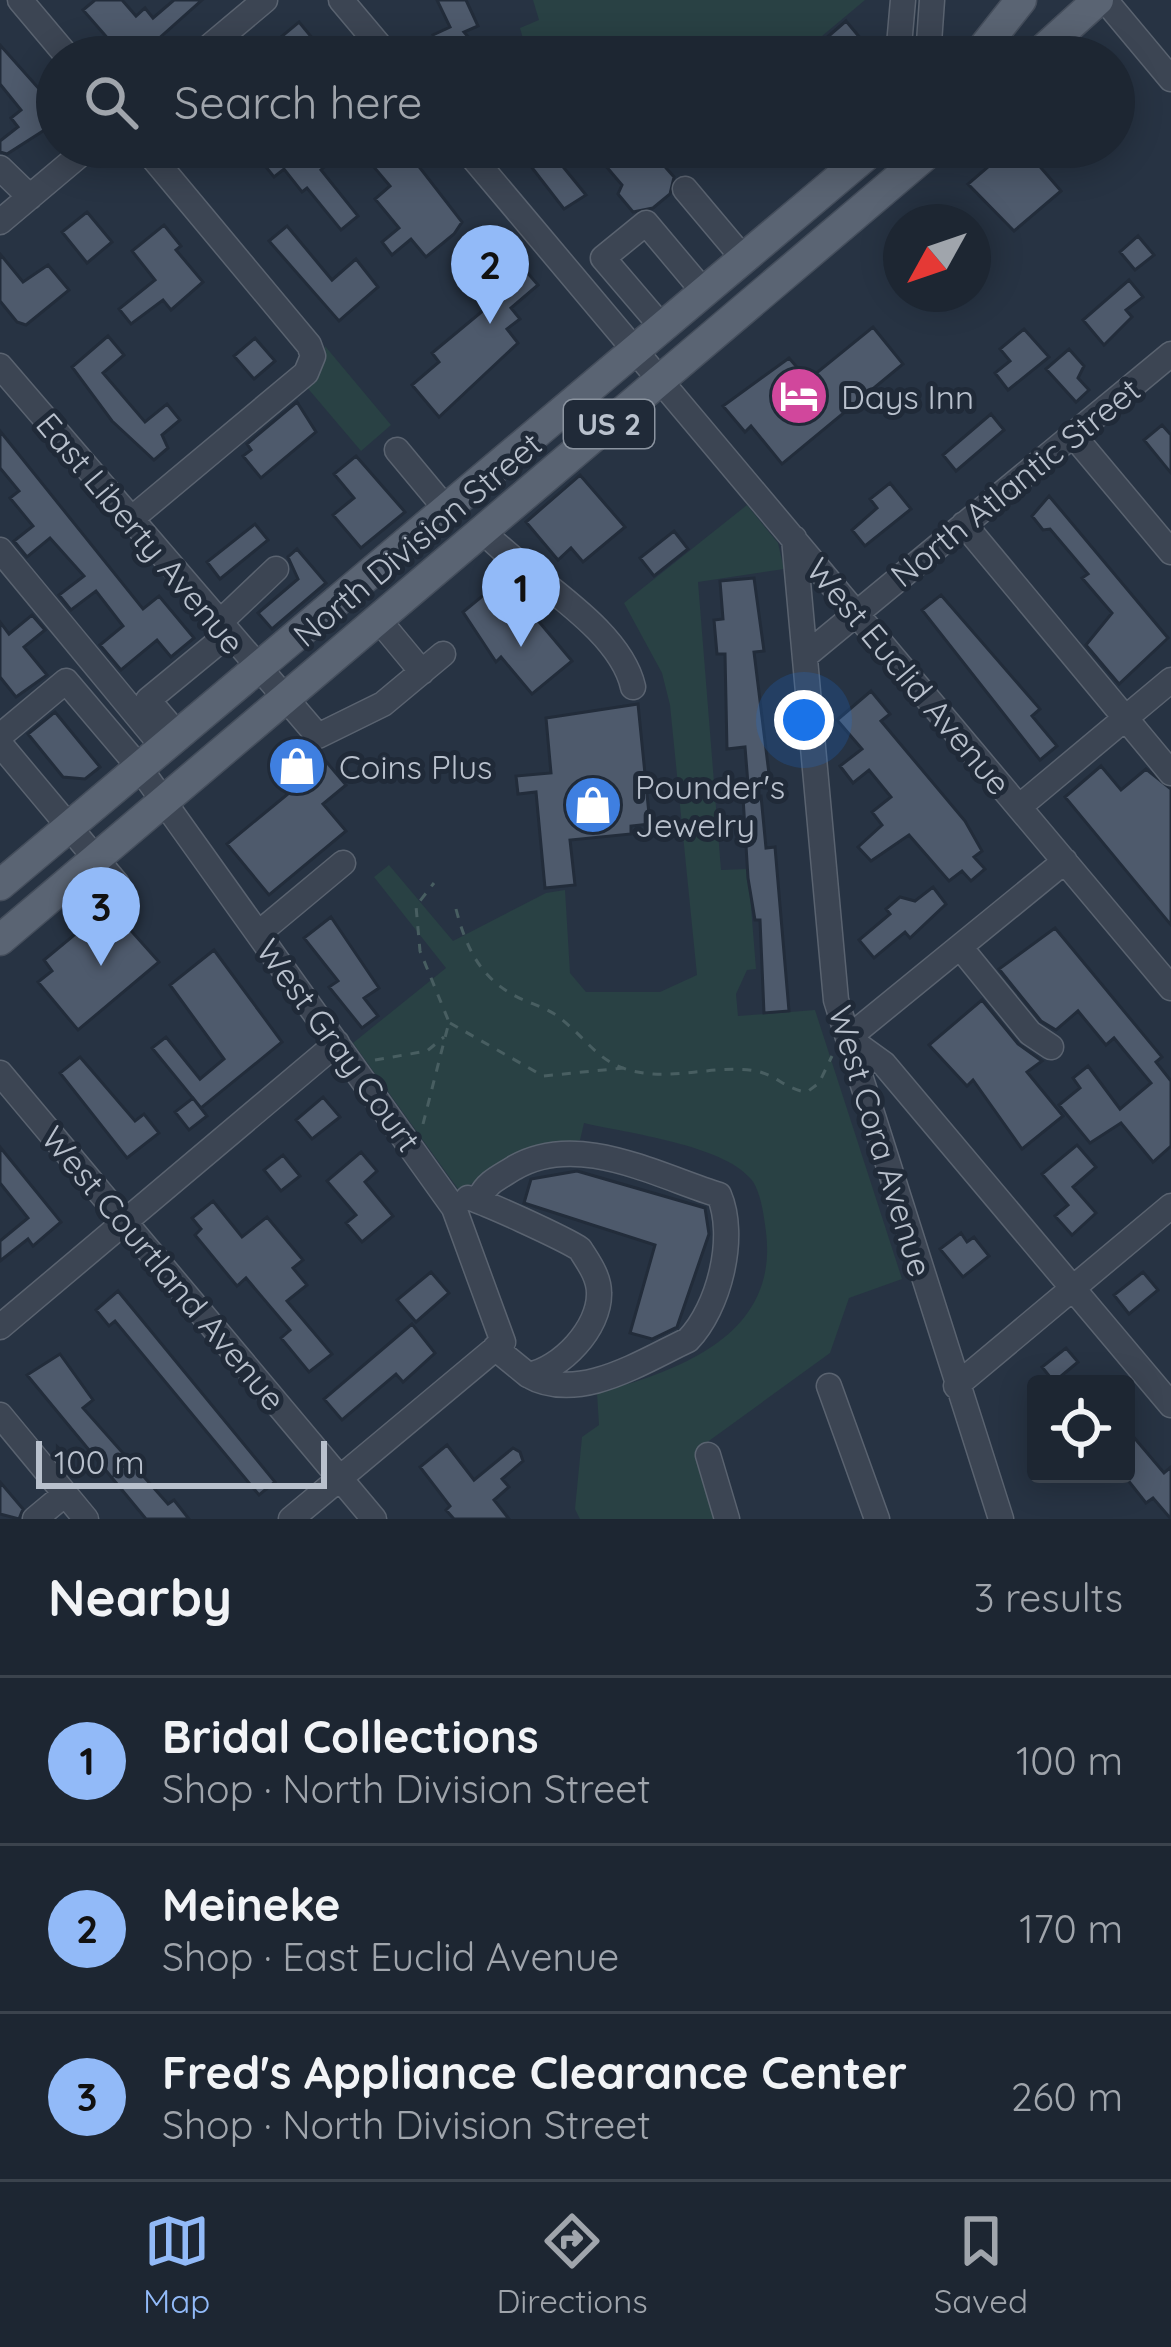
<!DOCTYPE html>
<meta charset="utf-8">
<style>
:root{--surface:#1d2632;--page:#2a323e;--text:#f1f3f6;--muted:#a0a5ac;--line:#3b434d;--accent:#92baf8}
body{margin:0;font-family:Quicksand,sans-serif;background:var(--page);color:var(--text)}
.controls{position:absolute;right:36px;bottom:36px;display:grid;overflow:hidden;border-radius:12px;box-shadow:0 6px 30px #0003}
.controls button{width:108px;height:108px;display:grid;place-items:center;padding:0;border:0;border-bottom:3px solid var(--line);background:var(--surface);color:var(--text);font:60px sans-serif}
.compass{position:absolute;left:883px;top:204px;width:108px;height:108px;border-radius:50%;background:var(--surface);box-shadow:0 6px 30px #0003;rotate:230deg}
.scale{position:absolute;left:36px;bottom:30px;width:291px;box-sizing:border-box;padding-left:12px;border:6px solid #b9c1cd;border-top:0;font-size:33px;line-height:42px;white-space:nowrap;color:#b9c1cd;-webkit-text-stroke:9px #202a38;paint-order:stroke}
.you{position:absolute;left:804px;top:720px;width:42px;height:42px;margin:-30px;border:9px solid #fff;border-radius:50%;background:#1a73e8;box-shadow:0 0 0 18px #1a73e833}
.badge{display:grid;place-items:center;width:78px;height:78px;border-radius:50%;background:var(--accent);color:#111;font-size:39px;font-weight:700}
.pin{position:absolute;translate:-50% -99px;filter:drop-shadow(0 3px 6px #0008)}
.pin::after{content:'';position:absolute;top:63px;width:42px;height:36px;background:inherit;clip-path:polygon(0 0,100% 0,50% 100%)}
.list{margin:0;padding:0;list-style:none}
h2{display:flex;justify-content:space-between;align-items:center;height:156px;margin:0;padding:0 48px;font-size:51px}
h2 small{font-size:39px;font-weight:400;color:var(--muted)}
.list li{display:grid;grid-template-columns:78px 1fr auto;gap:36px;align-items:center;box-sizing:border-box;height:168px;padding:0 48px;border-top:3px solid var(--line)}
.list b{display:block;font-size:45px;white-space:nowrap}
.list p{margin:0;font-size:39px;white-space:nowrap;color:var(--muted)}
.list em{font-size:39px;font-style:normal;color:var(--muted)}
.icon{flex:none;width:66px;height:66px;fill:none;stroke:currentColor;stroke-width:2;stroke-linecap:round;stroke-linejoin:round}
.map{position:relative;flex:none;width:1171px;height:1519px;overflow:hidden}
.search{position:absolute;background:var(--surface);box-shadow:0 6px 30px #0003;left:36px;right:36px;top:36px;height:132px;display:flex;align-items:center;gap:30px;box-sizing:border-box;padding:0 42px;border-radius:66px;color:var(--muted);font-size:45px}
.sheet{height:660px;background:var(--surface)}
nav{display:flex;justify-content:space-around;align-items:center;box-sizing:border-box;height:168px;border-top:3px solid var(--line);background:var(--surface);font-size:33px;color:var(--muted)}
nav a{display:grid;justify-items:center;gap:6px}
nav .on{color:var(--accent)}
.map>svg:first-child{display:block}
.green{fill:#294144}
.building{fill:#4e5a6c;stroke:#222c3a;stroke-width:3}
.lines{fill:none;stroke-linecap:round;stroke-linejoin:round}
.minor-casing{stroke:#5a6370;stroke-width:27}
.major-casing{stroke:#454e5c;stroke-width:33}
.path{stroke:#485e61;stroke-width:3;stroke-dasharray:9 9;stroke-linecap:butt}
.minor{stroke:#3c4553;stroke-width:24}
.major{stroke:#5a6473;stroke-width:30}
.labels{text-anchor:middle;dominant-baseline:central;stroke-width:10;stroke-linejoin:round;paint-order:stroke}
.shield{fill:#202a38;stroke:#8b94a0;stroke-width:3}
.shield-label{font-size:30px;font-weight:bold;fill:#b9c1cd}
.poi-label{font-size:33px;fill:#b9c1cd;stroke:#202a38;text-anchor:start}
.street-label{font-size:33px;fill:#b9c1cd;stroke:#202a38}
</style>
<div class="map">
<svg width="1171" height="1519" viewBox="0 0 1171 1519">
<rect width="100%" height="100%" fill="#273343"/>
<!-- green -->
<path class="green" d="M 533,0 L 865,0 L 797,57 L 528,57 L 520,28 L 539,20 Z
M 325,346 L 391,425 L 361,451 L 305,385 L 320,368 Z
M 747,505 L 778,543 L 784,569 L 698,582 L 721,870 L 748,869 L 756,969 L 747,970 L 736,994 L 738,1016 L 815,1010 L 902,1279 L 849,1298 L 830,1353 L 695,1451 L 715,1519 L 580,1519 L 575,1509 L 582,1437 L 599,1425 L 597,1393 C 678,1371 779,1336 766,1232 C 764,1217 761,1191 751,1179 C 723,1145 627,1133 584,1123 L 580,1140 L 512,1157 L 487,1178 L 458,1189 L 353,1043 L 446,968 L 374,877 L 389,865 L 453,941 L 546,893 L 565,890 L 570,973 L 586,992 L 660,992 L 697,975 L 670,705 L 662,673 L 624,603 Z"/>
<!-- building -->
<path class="building" d="M 95,0 L 122,0 L 136,16 L 145,8 L 153,18 L 174,0 L 202,0 L 138,57 L 124,57 L 83,10 Z
M 437,0 L 466,0 L 478,26 L 464,32 L 485,57 L 443,57 L 433,35 L 450,27 Z
M 846,21 L 876,57 L 839,57 L 824,40 Z
M 299,22 L 318,45 L 303,57 L 257,57 Z
M 0,45 L 57,109 L 57,122 L 7,154 L 0,152 L 0,141 L 18,127 L 11,118 L 21,110 L 0,84 Z
M 250,147 L 347,147 L 321,170 L 358,216 L 341,230 L 307,188 L 302,192 L 284,169 L 274,177 Z
M 357,147 L 397,147 L 417,164 L 462,222 L 454,234 L 426,257 L 411,239 L 392,255 L 382,242 L 399,228 L 375,199 L 390,186 Z
M 516,147 L 547,147 L 586,195 L 564,209 Z
M 616,147 L 626,147 L 635,157 L 646,149 L 660,161 L 674,177 L 670,194 L 653,208 L 633,212 L 618,194 L 622,185 L 605,165 Z
M 1011,147 L 1023,147 L 1061,191 L 1014,231 L 968,184 Z
M 87,212 L 112,242 L 87,263 L 62,232 Z
M 164,225 L 181,246 L 176,250 L 203,282 L 171,310 L 163,300 L 131,324 L 119,309 L 155,280 L 132,251 Z
M 287,226 L 332,280 L 356,259 L 378,287 L 339,321 L 269,241 Z
M 1138,236 L 1154,255 L 1135,270 L 1120,252 Z
M 501,242 L 538,285 L 511,308 L 520,319 L 507,329 L 518,343 L 439,417 L 412,385 L 439,362 L 432,353 L 485,309 L 459,278 Z
M 0,254 L 23,282 L 48,265 L 69,290 L 26,325 L 17,322 L 0,301 Z
M 1129,280 L 1143,297 L 1126,310 L 1132,317 L 1104,345 L 1083,320 Z
M 873,327 L 903,364 L 782,464 L 751,426 L 745,432 L 723,406 L 789,358 L 808,380 Z
M 1024,329 L 1049,357 L 1008,390 L 995,373 L 1010,361 L 1000,349 Z
M 108,336 L 124,355 L 103,373 L 145,422 L 167,404 L 180,420 L 162,435 L 168,448 L 154,460 L 112,421 L 72,367 Z
M 255,338 L 275,361 L 254,379 L 234,356 Z
M 1069,349 L 1084,366 L 1078,378 L 1089,390 L 1076,402 L 1046,369 Z
M 297,402 L 316,432 L 261,478 L 243,456 L 251,450 L 247,444 Z
M 991,414 L 1004,430 L 956,471 L 943,455 Z
M 1162,425 L 1171,435 L 1171,473 L 1144,440 Z
M 0,431 L 143,609 L 159,596 L 194,638 L 171,657 L 157,640 L 121,670 L 100,645 L 123,626 L 96,591 L 71,610 L 59,595 L 84,576 L 50,538 L 27,557 L 14,541 L 33,526 L 10,498 L 19,491 L 0,468 Z
M 356,456 L 405,512 L 361,548 L 333,515 L 354,498 L 334,474 Z
M 580,475 L 625,527 L 583,562 L 571,548 L 558,560 L 526,522 Z
M 890,483 L 911,509 L 865,546 L 852,530 L 877,508 L 870,499 Z
M 1049,496 L 1168,638 L 1119,684 L 1086,645 L 1112,613 L 1082,578 L 1088,574 L 1050,529 L 1043,530 L 1032,516 Z
M 255,524 L 268,540 L 220,579 L 207,562 Z
M 674,531 L 688,549 L 654,576 L 640,558 Z
M 297,549 L 326,583 L 272,629 L 258,613 L 298,579 L 288,557 Z
M 754,578 L 764,651 L 754,652 L 770,782 L 748,784 L 745,747 L 727,749 L 725,654 L 717,654 L 714,620 L 723,619 L 720,581 Z
M 503,579 L 572,661 L 532,694 L 501,657 L 496,662 L 463,612 Z
M 941,595 L 1040,709 L 1032,716 L 1057,746 L 1040,760 L 922,610 Z
M 32,615 L 45,630 L 24,647 L 47,675 L 16,697 L 0,677 L 0,622 L 9,634 Z
M 871,691 L 890,714 L 881,721 L 965,821 L 982,851 L 974,857 L 985,869 L 971,881 L 962,871 L 949,881 L 909,835 L 871,861 L 858,847 L 882,825 L 872,812 L 891,797 L 869,770 L 853,783 L 840,766 L 862,749 L 837,720 Z
M 638,704 L 650,824 L 631,826 L 631,834 L 570,840 L 575,885 L 545,888 L 536,792 L 518,794 L 516,776 L 551,773 L 546,718 Z
M 55,712 L 100,767 L 85,779 L 63,777 L 28,734 Z
M 306,747 L 318,752 L 346,785 L 323,804 L 346,831 L 269,895 L 227,844 L 300,784 L 284,765 Z
M 1101,766 L 1121,790 L 1146,769 L 1171,789 L 1171,925 L 1065,797 Z
M 761,796 L 766,848 L 775,847 L 789,1011 L 764,1013 L 760,920 L 755,920 L 748,878 L 743,797 Z
M 933,887 L 946,904 L 910,938 L 905,932 L 874,958 L 859,940 L 890,914 L 886,909 L 900,897 L 915,901 Z
M 109,906 L 159,962 L 78,1030 L 38,982 L 52,971 L 44,960 Z
M 331,917 L 379,988 L 364,998 L 378,1016 L 362,1028 L 329,987 L 338,981 L 304,938 Z
M 1055,928 L 1162,1057 L 1156,1062 L 1171,1081 L 1171,1146 L 1153,1162 L 1121,1123 L 1090,1143 L 1059,1105 L 1080,1088 L 1073,1078 L 1088,1066 L 1120,1109 L 1151,1083 L 1114,1038 L 1106,1045 L 1078,1011 L 1056,1030 L 1041,1021 L 999,969 Z
M 214,950 L 282,1042 L 201,1108 L 152,1048 L 166,1037 L 200,1079 L 224,1059 L 170,985 Z
M 982,1000 L 1018,1044 L 1042,1061 L 1027,1072 L 1063,1116 L 1022,1149 L 973,1080 L 967,1086 L 929,1045 Z
M 80,1057 L 135,1121 L 144,1114 L 159,1133 L 127,1158 L 60,1073 Z
M 323,1097 L 340,1117 L 312,1139 L 296,1120 Z
M 193,1098 L 207,1116 L 189,1130 L 175,1112 Z
M 1077,1145 L 1096,1167 L 1073,1187 L 1096,1213 L 1072,1235 L 1055,1216 L 1068,1205 L 1042,1174 Z
M 0,1147 L 61,1222 L 33,1246 L 28,1239 L 0,1261 L 0,1241 L 28,1218 L 0,1183 Z
M 361,1152 L 377,1171 L 365,1182 L 393,1216 L 362,1242 L 346,1223 L 356,1215 L 327,1181 Z
M 283,1155 L 300,1176 L 281,1191 L 264,1170 Z
M 577,1171 L 705,1208 L 709,1234 L 677,1327 L 652,1339 L 630,1333 L 655,1245 L 524,1203 L 531,1179 Z
M 213,1201 L 242,1237 L 267,1217 L 303,1260 L 293,1268 L 307,1285 L 287,1301 L 332,1354 L 309,1372 L 281,1338 L 290,1330 L 246,1278 L 237,1286 L 195,1235 L 201,1229 L 192,1218 Z
M 961,1233 L 967,1242 L 974,1237 L 989,1256 L 963,1277 L 940,1249 Z
M 431,1272 L 449,1293 L 416,1322 L 397,1300 Z
M 1143,1272 L 1158,1290 L 1129,1314 L 1114,1295 Z
M 118,1291 L 275,1482 L 259,1495 L 115,1321 L 109,1326 L 96,1310 Z
M 412,1324 L 435,1353 L 403,1382 L 396,1374 L 342,1420 L 324,1399 Z
M 1066,1348 L 1078,1362 L 1054,1382 L 1042,1367 Z
M 60,1354 L 93,1400 L 83,1408 L 168,1504 L 174,1500 L 189,1519 L 146,1519 L 27,1375 Z
M 1126,1428 L 1164,1473 L 1171,1467 L 1171,1519 L 1153,1498 L 1146,1503 L 1123,1474 Z
M 447,1445 L 474,1480 L 513,1448 L 520,1452 L 523,1461 L 502,1479 L 509,1487 L 494,1500 L 509,1519 L 454,1519 L 446,1510 L 450,1506 L 420,1467 Z
M 0,1482 L 23,1509 L 19,1519 L 0,1514 Z"/>
<g class="lines">
<!-- minor casing -->
<g class="minor-casing">
<path id="minor" d="M 20,0 L 68,57
M 341,0 L 389,57
M 1105,0 L 1171,79
M 197,57 L 265,0
M 898,57 L 903,0
M 928,57 L 932,0
M 464,147 L 1171,988
M 0,168 L 30,197
M 685,189 L 743,258
M 0,222 L 89,147
M 662,327 L 603,258 L 646,223 L 704,292
M 0,366 L 318,736 L 383,704 L 443,654
M 1073,435 L 1171,552
M 397,450 L 446,509
M 130,520 L 306,373 L 313,356 L 309,345 L 144,147
M 964,524 L 1171,773
M 483,531 C 525,577 619,625 633,687
M 794,538 L 836,1000 L 1001,1519
M 0,550 L 163,747
M 378,619 L 422,672
M 218,624 L 276,569
M 805,656 L 1171,354
M 178,735 L 148,700 L 227,635
M 0,736 L 66,681 L 139,767 L 454,1208 L 503,1342 L 291,1519
M 0,744 L 117,884
M 1019,807 L 1171,680
M 1065,861 L 848,1038 L 884,1064 L 1171,1405
M 259,933 L 343,863
M 960,947 L 1030,1033 L 1051,1047
M 0,1073 L 374,1519
M 480,1197 C 487,1182 500,1177 514,1168 C 577,1131 655,1175 719,1195 C 737,1237 719,1308 688,1340 C 641,1362 578,1404 528,1375
M 468,1198 C 477,1198 567,1240 580,1249 C 588,1262 599,1276 599,1293 C 600,1328 561,1369 528,1375 L 495,1348
M 0,1327 L 337,1043
M 829,1386 L 877,1519
M 956,1386 L 1171,1206
M 0,1415 L 86,1519
M 708,1455 L 727,1519
M 35,1519 L 65,1494"/>
</g>
<!-- major casing -->
<g class="major-casing">
<path id="major" d="M 976,57 L 1021,0
M 1035,57 L 1098,0
M 0,885 L 876,147
M 0,940 L 935,147"/>
</g>
<!-- path -->
<path class="path" d="M 456,909 C 465,944 478,974 510,993 C 526,1003 545,1006 560,1018 C 595,1046 601,1070 653,1074 C 687,1076 724,1065 756,1071 C 776,1075 787,1090 807,1092 L 819,1083 L 832,1056
M 450,1023 L 543,1076 L 624,1068
M 375,1060 L 427,1051 L 444,1037
M 423,1124 L 449,1022 L 420,951 L 416,906 L 434,883"/>
<!-- minor -->
<use href="#minor" class="minor"/>
<!-- major -->
<use href="#major" class="major"/>
</g>
<!-- icons -->
<defs>
<g id="hotel-disc" transform="scale(3)"><circle r="9.5" fill="#d1479c" stroke="#202a38"/><path d="M-6-4.5h1.5V1H6V5H4.5V3h-9V5H-6ZM-4 0a1.8 1.8 0 1 1 3.6 0ZM.5 0V-2.5h3Q6-2.5 6 0Z" fill="#fff"/></g>
<g id="shop-disc" transform="scale(3)"><circle r="9.5" fill="#3f7fe0" stroke="#202a38"/><path d="M-5-2.5h2.3a2.7 3.5 0 0 1 5.4 0H5L5.5 6h-11ZM-1.5-2.5h3a1.5 2.3 0 0 0-3 0Z" fill="#fff"/></g>
</defs>
<g fill-rule="evenodd">
<use href="#hotel-disc" x="799" y="396"/>
<use href="#shop-disc" x="297" y="766"/>
<use href="#shop-disc" x="593" y="805"/>
</g>
<g class="labels">
<!-- shield labels -->
<rect class="shield" x="564" y="400" width="90" height="48" rx="9"/>
<g class="shield-label">
<text x="609" y="424">US 2</text>
</g>
<!-- poi labels -->
<g class="poi-label">
<text x="841" y="396">Days Inn</text>
<text x="339" y="766">Coins Plus</text>
<text x="635" y="786">Pounder's<tspan x="635" dy="38">Jewelry</tspan></text>
</g>
<!-- street labels -->
<g class="street-label">
<text transform="translate(1015 482) rotate(-39)">North Atlantic Street</text>
<text transform="translate(141 533) rotate(50)">East Liberty Avenue</text>
<text transform="translate(417 539) rotate(-40)">North Division Street</text>
<text transform="translate(909 676) rotate(50)">West Euclid Avenue</text>
<text transform="translate(339 1045) rotate(54)">West Gray Court</text>
<text transform="translate(881 1141) rotate(73)">West Cora Avenue</text>
<text transform="translate(164 1268) rotate(50)">West Courtland Avenue</text>
</g>
</g>
</svg>
<div class="controls">
<button><svg class="icon" aria-label="locate" viewBox="0 0 24 24"><circle cx="12" cy="12" r="6"/><path d="M12 2v4M12 18v4M2 12h4M18 12h4"/></svg></button>
</div>
<svg class="compass" viewBox="-18 -18 36 36"><path d="M0-13l5 13h-10z" fill="#e53935"/><path d="M0 13l5-13h-10z" fill="#a0a5ac"/></svg>
<div class="scale">100 m</div>
<div class="you"></div>
<div class="pin badge" style="left:521px;top:647px">1</div>
<div class="pin badge" style="left:490px;top:324px">2</div>
<div class="pin badge" style="left:101px;top:966px">3</div>
<div class="search"><svg class="icon" aria-label="search" viewBox="0 0 24 24"><circle cx="10" cy="10" r="6"/><path d="M15 15l6 6"/></svg>Search here</div>
</div>
<section class="sheet">
<h2>Nearby<small>3 results</small></h2>
<ul class="list">
<li><span class="badge">1</span><div><b>Bridal Collections</b><p>Shop · North Division Street</p></div><em>100 m</em></li>
<li><span class="badge">2</span><div><b>Meineke</b><p>Shop · East Euclid Avenue</p></div><em>170 m</em></li>
<li><span class="badge">3</span><div><b>Fred's Appliance Clearance Center</b><p>Shop · North Division Street</p></div><em>260 m</em></li>
</ul>
</section>
<nav>
<a class="on"><svg class="icon" aria-label="map" viewBox="0 0 24 24"><path d="M3 6l6-2 6 2 6-2v14l-6 2-6-2-6 2zM9 4v14M15 6v14"/></svg>Map</a>
<a><svg class="icon" aria-label="directions" viewBox="0 0 24 24"><path d="M12 3l9 9-9 9-9-9zM9 14v-3h6M13 9l2 2-2 2"/></svg>Directions</a>
<a><svg class="icon" aria-label="saved" viewBox="0 0 24 24"><path d="M7 4h10v16l-5-4-5 4z"/></svg>Saved</a>
</nav>
